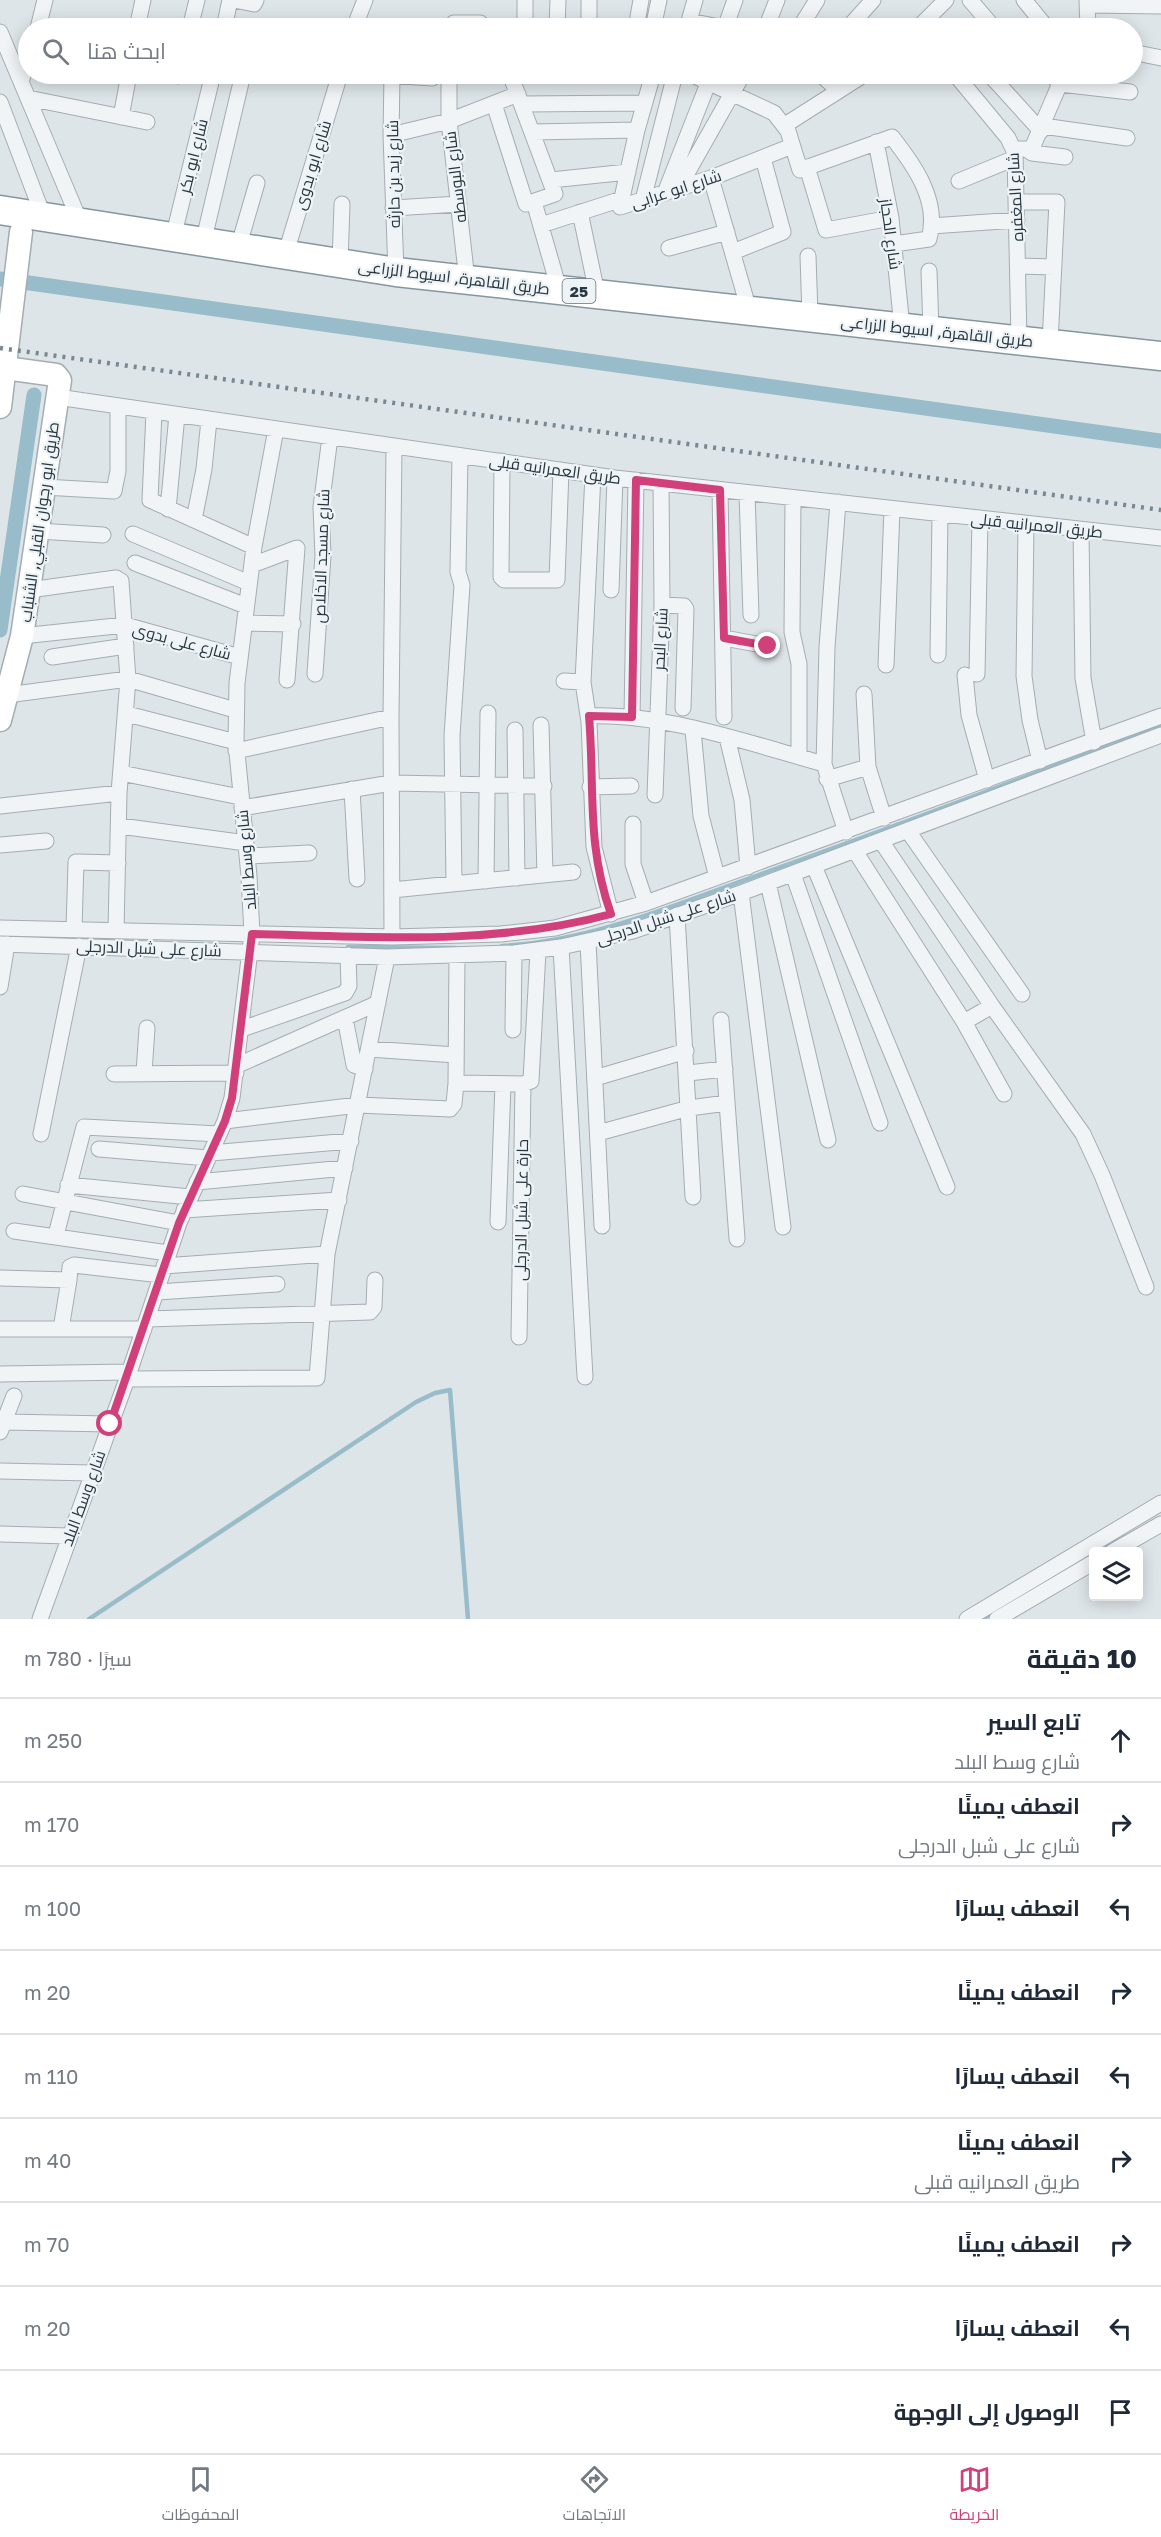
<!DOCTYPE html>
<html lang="ar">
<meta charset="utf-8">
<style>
:root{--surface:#fff;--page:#f6f6f7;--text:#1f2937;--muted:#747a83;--line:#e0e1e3;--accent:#d1407a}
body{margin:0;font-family:"Golos Text",Cairo,sans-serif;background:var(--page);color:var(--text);direction:rtl}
.controls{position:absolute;right:18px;bottom:18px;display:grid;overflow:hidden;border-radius:6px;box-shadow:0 3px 15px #0003}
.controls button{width:54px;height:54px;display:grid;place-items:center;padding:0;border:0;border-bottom:2px solid var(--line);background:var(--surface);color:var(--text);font:30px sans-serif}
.stop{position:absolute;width:18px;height:18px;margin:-14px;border:4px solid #d1407a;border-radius:50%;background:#fff}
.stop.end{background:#d1407a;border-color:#fff;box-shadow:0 2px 6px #0008}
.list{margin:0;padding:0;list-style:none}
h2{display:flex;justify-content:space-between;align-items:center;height:78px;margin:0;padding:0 24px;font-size:26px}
h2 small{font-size:20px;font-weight:400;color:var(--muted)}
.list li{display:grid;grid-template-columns:39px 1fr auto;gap:18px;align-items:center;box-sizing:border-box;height:84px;padding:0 24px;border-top:2px solid var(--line)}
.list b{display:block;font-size:22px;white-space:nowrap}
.list p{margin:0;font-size:20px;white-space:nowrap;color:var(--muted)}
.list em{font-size:20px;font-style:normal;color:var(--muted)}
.icon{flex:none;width:33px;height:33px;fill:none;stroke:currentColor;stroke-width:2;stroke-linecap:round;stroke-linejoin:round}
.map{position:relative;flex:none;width:1161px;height:1619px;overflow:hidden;direction:ltr}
.search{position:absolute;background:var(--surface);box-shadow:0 3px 15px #0003;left:18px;right:18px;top:18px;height:66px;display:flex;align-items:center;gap:15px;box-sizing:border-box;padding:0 21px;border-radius:33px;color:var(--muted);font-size:22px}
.sheet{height:834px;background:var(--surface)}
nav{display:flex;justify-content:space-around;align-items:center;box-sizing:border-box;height:84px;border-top:2px solid var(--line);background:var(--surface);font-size:16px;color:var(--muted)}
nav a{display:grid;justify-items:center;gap:3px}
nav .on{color:var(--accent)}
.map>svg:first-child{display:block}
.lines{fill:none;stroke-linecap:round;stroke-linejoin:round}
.stream{stroke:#98bcc9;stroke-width:4.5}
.canal{stroke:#98bcc9;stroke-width:15}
.street-casing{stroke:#a3adb2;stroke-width:17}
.secondary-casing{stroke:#a3adb2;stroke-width:25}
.highway-casing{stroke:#85969f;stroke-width:31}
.street{stroke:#f1f4f6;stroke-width:15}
.secondary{stroke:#fff;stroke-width:22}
.highway{stroke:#fff;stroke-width:28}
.rail{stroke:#778892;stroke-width:4.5;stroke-dasharray:3 6;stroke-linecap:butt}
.route{stroke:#d1407a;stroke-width:8}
.labels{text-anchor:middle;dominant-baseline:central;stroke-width:4.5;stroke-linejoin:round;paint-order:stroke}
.shield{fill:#eef3f6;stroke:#636f77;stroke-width:1.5}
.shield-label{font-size:15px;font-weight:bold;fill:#273640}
.street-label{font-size:16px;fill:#273640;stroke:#eef3f6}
</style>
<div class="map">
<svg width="1161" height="1619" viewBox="0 0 1161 1619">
<rect width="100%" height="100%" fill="#dee5e8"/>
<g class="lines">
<!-- stream -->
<path class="stream" d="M 502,946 C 594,941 679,903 764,873 C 897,826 1029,776 1161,725
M 348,947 L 455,948
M 1099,1552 L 1110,1545
M 89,1619 L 416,1402 L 435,1393 L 450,1390 L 468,1619
M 982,1619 L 998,1610"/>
<!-- canal -->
<path class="canal" d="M 0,279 L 1161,441
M 0,630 L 34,395"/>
<!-- street casing -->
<g class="street-casing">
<path id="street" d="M 234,0 L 254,4 L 256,0
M 525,0 L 525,28
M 970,0 L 994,28
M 1024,0 L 1047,28
M 1087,0 L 1088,28
M 1088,5 L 1161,6
M 689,21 L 725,28
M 804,21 L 817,0
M 38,28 L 45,0
M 137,28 L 143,0
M 190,28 L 197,0
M 224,28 L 230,0
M 354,28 L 365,0
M 452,28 L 454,23 L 480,23 L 482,28
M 557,28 L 558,0
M 589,28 L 589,0
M 636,28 L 641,0
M 653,28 L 659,0
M 687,28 L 695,0
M 725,28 L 735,0
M 766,28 L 777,0
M 848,28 L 873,0
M 918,28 L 946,0
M 0,32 L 81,224
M 1132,52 L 1161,58
M 375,74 L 432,78 L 434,74
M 449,74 L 449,121 L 467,280
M 653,74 L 637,130 L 620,207 L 711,178 L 792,146
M 696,74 L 697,77 L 774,113 L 788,131 L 800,170 L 892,137 C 914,165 940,201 929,239 L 894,244
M 820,74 L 838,90
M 955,74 L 1008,138 L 1015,153 L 1019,340
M 1051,74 L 1060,84 L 1130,92
M 178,76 L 178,74
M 392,76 L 391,135 L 396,272
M 991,76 L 1041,131
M 21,82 L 28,58
M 28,98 L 147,122
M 0,102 L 44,218
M 494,104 L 526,204 L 555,194 L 510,74
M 522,104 L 644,103
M 121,117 L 129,74
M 785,125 L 865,74
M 1043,126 L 1127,138
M 532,132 L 637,130
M 391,135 L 449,121 L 518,94
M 876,142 L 891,218 L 902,327
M 1014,149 L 1029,149 L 1033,146 L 1064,74
M 1026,149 L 1032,153 L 1065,157
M 807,167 L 826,230 L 891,218
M 711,178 L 749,310
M 551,180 L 628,172
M 959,181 L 1015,158
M 678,189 L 743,74
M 665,193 L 709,81
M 643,200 L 675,74
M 534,202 L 559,289
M 1016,202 L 1057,202 L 1050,343
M 393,208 L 459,204
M 580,212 L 597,293
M 541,225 L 622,199
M 931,226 L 1017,220
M 173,238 L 213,74
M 203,243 L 243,74
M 238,248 L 257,183
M 669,248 L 727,232
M 733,252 L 783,232 L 763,158
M 285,256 L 340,74
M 808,256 L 810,316
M 340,263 L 342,204
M 1018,266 L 1054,267
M 929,271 L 931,329
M 57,397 L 615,478 L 1161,538
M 154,412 L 150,500 L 254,547
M 502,461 L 501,577 L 504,580 L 557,580 L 561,470
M 593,475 L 583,682 L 589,722 L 594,847 L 611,914
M 44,487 L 114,491 L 118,471 L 118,406
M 720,490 L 724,717
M 747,493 L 751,615
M 793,498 L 792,632 L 799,664 L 799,757
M 838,502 L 827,647 L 824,764 L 846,832
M 168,509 L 177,415
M 194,520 L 204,469 L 209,420
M 1026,524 L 1024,676 L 1030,720 L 1040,761
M 1081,530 L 1083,678 L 1094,742
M 38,531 L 103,535
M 133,534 L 249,583
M 135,563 L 246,606
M 252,565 L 297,548 L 287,680
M 29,590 L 116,578 L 121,581 L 128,679 L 119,793 L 116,930
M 611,590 L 615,478
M 662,605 L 684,606 L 686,609 L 683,708
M 245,623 L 293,624
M 22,636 L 125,625 L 240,657
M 724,638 L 768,646
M 938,655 L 940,514
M 52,657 L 126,646
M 886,665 L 892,509
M 315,674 L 323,556 L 321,507 L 330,437
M 977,674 L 980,518
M 965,675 L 969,715 L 987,780
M 564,681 L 583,682
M 864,694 L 868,767 L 884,818
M 7,695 L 128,679 L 235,710
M 127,714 L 236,742
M 589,716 C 664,713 752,744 824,764
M 632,717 L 636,480
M 541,725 L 545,875
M 515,730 L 517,878
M 693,730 L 701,816 L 717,877
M 727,737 L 742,800 L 748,867
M 236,751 L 391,717
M 121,773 L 240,797
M 827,779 L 868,767
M 590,787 L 631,786
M 352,789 L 357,879
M 655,795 L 662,605 L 661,483
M 0,806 L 119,793
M 242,808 L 391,783 L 544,786
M 633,824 L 633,864 L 646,903
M 120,826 L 246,843
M 908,831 L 1022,994
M 881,841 L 992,1006 L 1083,1134 L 1102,1175 L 1146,1287
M 0,845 L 46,841
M 855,851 L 964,1022 L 1004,1094
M 247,856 L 309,853
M 814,866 L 947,1187
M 793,874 L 880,1123
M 486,881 L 488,713
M 768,883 L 828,1140
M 454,884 L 452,736 L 462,585 L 458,572 L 460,456
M 392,890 L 573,872
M 741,893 L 783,1227
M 677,915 L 693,1197
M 0,928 L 392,937 L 501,934 L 555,928 L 646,903 L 1161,716
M 74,929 L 76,862 L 118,863
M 392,937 L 391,717 L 394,447
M 588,942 L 602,1226
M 0,944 L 387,957 L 514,953 L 561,947 L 633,931 L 741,893 L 1161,735
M 561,947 L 585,1377
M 0,987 L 7,944
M 345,1018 L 354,1065 L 365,1069
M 721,1020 L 737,1239
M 964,1022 L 992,1006
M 242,1029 L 345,993 L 349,986 L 348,955
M 513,1030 L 514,953
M 369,1049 L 456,1055
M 238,1065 L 378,1003
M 144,1073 L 147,1028
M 688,1073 L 725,1069
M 114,1074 L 236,1073
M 595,1078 L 686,1051
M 456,1083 L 523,1084 L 531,1081 L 538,951
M 225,1121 L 358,1105 L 450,1109 L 454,1104 L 456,1083 L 457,956
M 598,1133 L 689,1108 L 727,1103
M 41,1134 L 79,946
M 99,1149 L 208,1158
M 211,1153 L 351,1141
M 197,1182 L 345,1168
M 68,1185 L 190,1197
M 23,1194 L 179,1223
M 184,1210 L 339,1200
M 498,1222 L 503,1084
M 14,1231 L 168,1253
M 56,1235 L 84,1127 L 219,1134
M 164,1266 L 327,1254
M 0,1278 L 69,1280 L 70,1267 L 74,1265 L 161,1275
M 157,1292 L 277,1284
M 148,1319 L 370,1312 L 374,1307 L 375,1280
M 0,1329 L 144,1329
M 61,1329 L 69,1280
M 519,1337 L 523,1084
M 0,1374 L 129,1372
M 127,1379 L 317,1378 L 327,1254 L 387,957
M 4,1422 L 110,1424
M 0,1432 L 14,1396
M 0,1471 L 91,1473
M 0,1534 L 69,1536
M 1112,1552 L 1161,1524
M 40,1619 L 127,1379 L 179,1223 L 225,1121 L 232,1098 L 252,934 L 249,876 L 236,742 L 237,683 L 254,547 L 276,429
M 967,1619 L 1161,1503
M 997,1619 L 1094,1562"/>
</g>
<!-- secondary casing -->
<g class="secondary-casing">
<path id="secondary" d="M 0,407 L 21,232
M 0,720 L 22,636 L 60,380 L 56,375 L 5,368"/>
</g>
<!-- highway casing -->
<g class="highway-casing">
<path id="highway" d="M 0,210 L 396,272 L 1161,356"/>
</g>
<!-- street -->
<use href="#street" class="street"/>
<!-- secondary -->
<use href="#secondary" class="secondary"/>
<!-- highway -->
<use href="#highway" class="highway"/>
<!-- rail -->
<path class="rail" d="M 0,348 L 1161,510"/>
</g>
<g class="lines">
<!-- route -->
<path class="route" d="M 110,1424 L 179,1223 L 225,1121 L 232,1098 L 252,934 C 372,937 494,946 611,914 C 586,844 595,787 589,716 L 632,717 L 636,480 L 720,490 L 724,638 L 768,646"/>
</g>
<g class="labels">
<!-- shield labels -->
<rect class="shield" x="562.5" y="279" width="33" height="24" rx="4.5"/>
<g class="shield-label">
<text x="579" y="291">25</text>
</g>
<!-- street labels -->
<g class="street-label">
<text transform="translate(193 156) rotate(-76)">شارع ابو بكر</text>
<text transform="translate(312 165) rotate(-73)">شارع ابو بدوى</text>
<text transform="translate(393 174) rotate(-91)">شارع زيد بن حارثه</text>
<text transform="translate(455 177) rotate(-97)">شارع البوسطه</text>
<text transform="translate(676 189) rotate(-18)">شارع ابو عرابى</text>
<text transform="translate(1015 197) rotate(-93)">شارع المغفره</text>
<text transform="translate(891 234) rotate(82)">شارع الحجاز</text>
<text transform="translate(454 277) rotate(7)">طريق القاهرة, اسيوط الزراعى</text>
<text transform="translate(937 331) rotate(6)">طريق القاهرة, اسيوط الزراعى</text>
<text transform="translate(555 469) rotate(8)">طريق العمرانيه قبلى</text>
<text transform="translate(39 522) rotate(-82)">طريق ابو رجوان القبلي, الشنباب</text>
<text transform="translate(1037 525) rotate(6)">طريق العمرانيه قبلى</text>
<text transform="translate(321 556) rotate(-88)">شارع مسجد الاخلاص</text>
<text transform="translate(660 639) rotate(-87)">شارع البحر</text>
<text transform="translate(182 641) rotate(15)">شارع على بدوى</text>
<text transform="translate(246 860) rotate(-95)">شارع وسط البلد</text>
<text transform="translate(666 917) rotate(-18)">شارع على شبل الدرجلى</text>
<text transform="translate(149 948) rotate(2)">شارع على شبل الدرجلى</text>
<text transform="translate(521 1210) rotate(-89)">حارة على شبل الدرجلى</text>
<text transform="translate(83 1498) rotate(-70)">شارع وسط البلد</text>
</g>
</g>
</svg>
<div class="controls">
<button><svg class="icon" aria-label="layers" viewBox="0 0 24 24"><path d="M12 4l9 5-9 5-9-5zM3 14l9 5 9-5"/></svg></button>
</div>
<div class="stop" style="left:110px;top:1424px"></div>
<div class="stop end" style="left:768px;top:646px"></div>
<div class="search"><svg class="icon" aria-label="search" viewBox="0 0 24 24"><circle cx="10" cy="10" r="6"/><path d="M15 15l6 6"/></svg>ابحث هنا</div>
</div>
<section class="sheet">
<h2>10 دقيقة<small>سيرًا · 780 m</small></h2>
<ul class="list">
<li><svg class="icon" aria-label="ahead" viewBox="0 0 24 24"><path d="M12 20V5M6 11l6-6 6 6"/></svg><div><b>تابع السير</b><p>شارع وسط البلد</p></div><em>250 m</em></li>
<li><svg class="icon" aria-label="right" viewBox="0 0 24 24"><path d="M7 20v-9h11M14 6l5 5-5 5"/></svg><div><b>انعطف يمينًا</b><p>شارع على شبل الدرجلى</p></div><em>170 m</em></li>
<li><svg class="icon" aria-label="left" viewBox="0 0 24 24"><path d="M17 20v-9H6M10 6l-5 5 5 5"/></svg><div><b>انعطف يسارًا</b></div><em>100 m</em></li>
<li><svg class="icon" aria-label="right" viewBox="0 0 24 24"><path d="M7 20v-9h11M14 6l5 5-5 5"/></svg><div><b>انعطف يمينًا</b></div><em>20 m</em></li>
<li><svg class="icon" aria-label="left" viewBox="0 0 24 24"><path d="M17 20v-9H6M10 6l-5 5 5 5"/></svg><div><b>انعطف يسارًا</b></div><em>110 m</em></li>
<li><svg class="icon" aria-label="right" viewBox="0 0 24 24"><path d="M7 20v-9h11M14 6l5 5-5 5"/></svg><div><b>انعطف يمينًا</b><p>طريق العمرانيه قبلى</p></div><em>40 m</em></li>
<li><svg class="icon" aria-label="right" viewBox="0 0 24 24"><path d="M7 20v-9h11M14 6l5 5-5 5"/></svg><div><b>انعطف يمينًا</b></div><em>70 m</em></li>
<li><svg class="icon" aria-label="left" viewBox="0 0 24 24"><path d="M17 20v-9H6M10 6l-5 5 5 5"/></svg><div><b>انعطف يسارًا</b></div><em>20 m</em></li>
<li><svg class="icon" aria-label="arrive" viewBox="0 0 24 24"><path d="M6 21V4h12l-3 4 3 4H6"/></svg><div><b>الوصول إلى الوجهة</b></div></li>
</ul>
</section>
<nav>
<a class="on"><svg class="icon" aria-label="map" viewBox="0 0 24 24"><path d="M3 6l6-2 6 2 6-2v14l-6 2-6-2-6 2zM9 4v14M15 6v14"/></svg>الخريطة</a>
<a><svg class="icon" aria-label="directions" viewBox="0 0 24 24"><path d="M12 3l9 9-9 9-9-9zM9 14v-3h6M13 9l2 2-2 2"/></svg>الاتجاهات</a>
<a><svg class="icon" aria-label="saved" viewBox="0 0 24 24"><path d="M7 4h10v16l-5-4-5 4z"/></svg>المحفوظات</a>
</nav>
